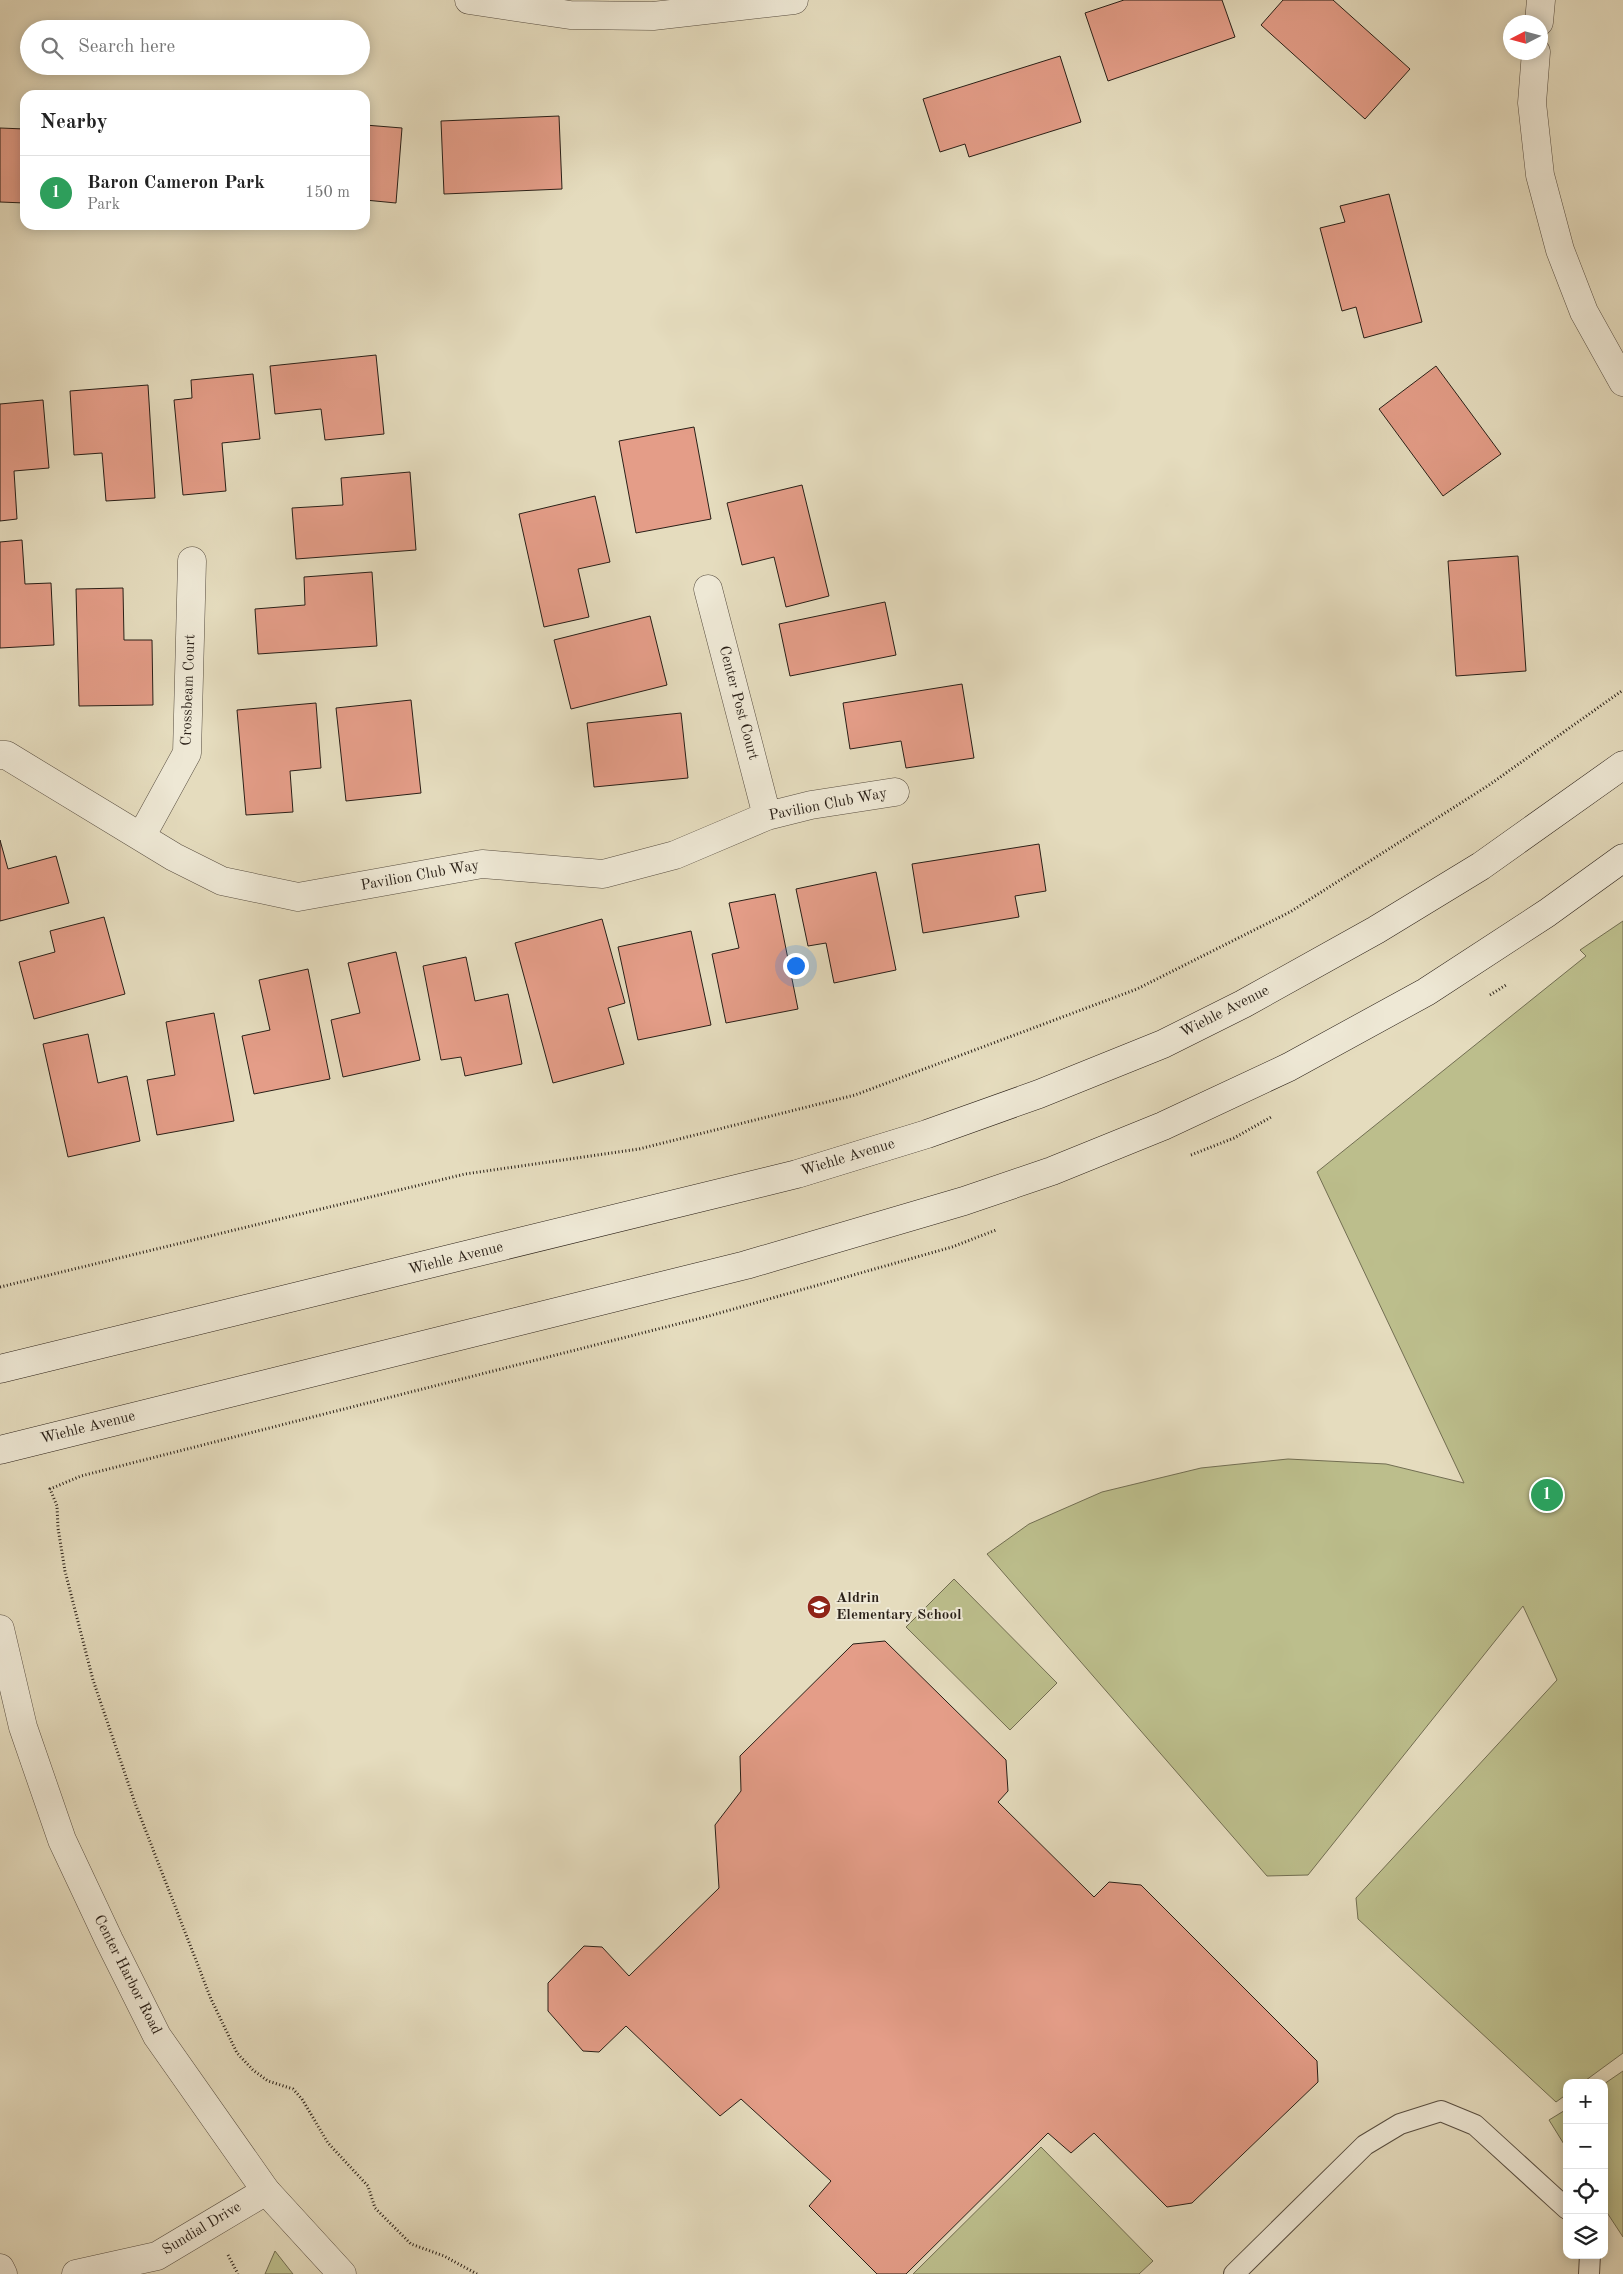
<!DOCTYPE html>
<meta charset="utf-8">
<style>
:root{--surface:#fff;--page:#f2f2f2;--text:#222;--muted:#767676;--line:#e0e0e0;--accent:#7c3aed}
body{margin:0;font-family:"Old Standard TT",serif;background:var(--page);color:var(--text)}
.controls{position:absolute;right:15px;bottom:15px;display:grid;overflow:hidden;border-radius:10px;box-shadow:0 2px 12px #0003}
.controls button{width:45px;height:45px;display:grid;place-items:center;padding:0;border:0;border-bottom:1px solid var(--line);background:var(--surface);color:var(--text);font:25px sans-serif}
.compass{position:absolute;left:1503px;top:15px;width:45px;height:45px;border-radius:50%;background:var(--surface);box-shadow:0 2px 12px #0003;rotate:264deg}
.you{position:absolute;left:795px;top:965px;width:18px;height:18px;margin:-12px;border:4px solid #fff;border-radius:50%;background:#1a73e8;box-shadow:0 0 0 8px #1a73e833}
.badge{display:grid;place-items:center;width:32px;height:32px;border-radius:50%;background:var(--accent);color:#fff;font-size:16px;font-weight:700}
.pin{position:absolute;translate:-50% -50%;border:2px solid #fff;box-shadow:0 1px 5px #0006}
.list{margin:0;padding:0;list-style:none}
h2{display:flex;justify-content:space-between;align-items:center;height:65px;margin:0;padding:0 20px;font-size:21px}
h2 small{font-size:16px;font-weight:400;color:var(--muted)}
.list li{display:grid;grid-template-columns:32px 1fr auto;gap:15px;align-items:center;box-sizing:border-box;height:75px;padding:0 20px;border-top:1px solid var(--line)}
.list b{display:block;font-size:19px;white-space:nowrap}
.list p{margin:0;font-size:16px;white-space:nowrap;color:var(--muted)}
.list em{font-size:16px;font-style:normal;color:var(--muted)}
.icon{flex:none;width:28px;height:28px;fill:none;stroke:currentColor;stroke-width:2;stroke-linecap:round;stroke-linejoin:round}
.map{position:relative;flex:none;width:1623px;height:2274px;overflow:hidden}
.search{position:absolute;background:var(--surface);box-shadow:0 2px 12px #0003;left:20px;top:20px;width:350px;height:55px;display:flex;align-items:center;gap:12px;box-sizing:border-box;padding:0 18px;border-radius:28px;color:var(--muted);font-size:19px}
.panel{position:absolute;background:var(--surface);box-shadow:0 2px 12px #0003;left:20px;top:90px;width:350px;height:140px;border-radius:15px}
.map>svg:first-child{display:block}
.green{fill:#bcbe8c;stroke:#726e52}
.building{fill:#e49d88;stroke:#291f17}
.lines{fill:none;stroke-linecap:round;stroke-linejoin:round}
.service-casing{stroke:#584e41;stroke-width:22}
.minor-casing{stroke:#584e41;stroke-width:29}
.tertiary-casing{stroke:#584e41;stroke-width:29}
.secondary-casing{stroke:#291f17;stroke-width:29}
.path{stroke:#291f17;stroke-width:3;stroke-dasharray:1 2.5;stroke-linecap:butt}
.service{stroke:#eee8d5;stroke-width:20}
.minor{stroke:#eee8d5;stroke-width:28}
.tertiary{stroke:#eee8d5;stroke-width:28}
.secondary{stroke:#eee8d5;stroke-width:28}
.labels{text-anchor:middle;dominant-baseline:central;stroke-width:4;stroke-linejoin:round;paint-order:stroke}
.street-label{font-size:15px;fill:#291f17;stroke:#eee8d5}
.poi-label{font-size:15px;font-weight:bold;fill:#291f17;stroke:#eee8d5;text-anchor:start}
</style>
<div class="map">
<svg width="1623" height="2274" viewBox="0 0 1623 2274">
<rect width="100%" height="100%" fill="#e5dcbe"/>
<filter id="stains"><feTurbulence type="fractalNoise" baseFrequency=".004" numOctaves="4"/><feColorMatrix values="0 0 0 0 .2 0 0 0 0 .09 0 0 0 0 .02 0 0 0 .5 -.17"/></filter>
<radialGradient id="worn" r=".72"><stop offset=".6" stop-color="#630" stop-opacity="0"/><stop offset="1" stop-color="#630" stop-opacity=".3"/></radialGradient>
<!-- green -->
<path class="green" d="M 1623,921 L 1623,2053 L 1582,2083 L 1567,2083 L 1567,2094 L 1556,2102 L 1358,1919 L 1356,1898 L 1557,1680 L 1523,1606 L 1308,1875 L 1267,1876 L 987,1554 L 1029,1524 L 1102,1492 L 1201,1468 L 1288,1459 L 1386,1464 L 1464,1483 L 1317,1172 L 1586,956 L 1580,950 Z
M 954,1579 L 1057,1683 L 1010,1730 L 906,1627 Z
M 1623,2071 L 1623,2237 L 1604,2208 L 1604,2084 Z
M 1567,2109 L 1567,2149 L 1549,2120 Z
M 1041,2147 L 1153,2261 L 1139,2274 L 913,2274 Z
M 275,2251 L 293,2274 L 265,2274 Z"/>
<!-- building -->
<path class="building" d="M 1124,0 L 1222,0 L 1235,37 L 1108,81 L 1085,13 Z
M 1283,0 L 1333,0 L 1410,69 L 1365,119 L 1261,25 Z
M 1060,56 L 1081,122 L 969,157 L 965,144 L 940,152 L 923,99 Z
M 559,116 L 562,189 L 444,194 L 441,121 Z
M 365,125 L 402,128 L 396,203 L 365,200 Z
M 0,128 L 25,129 L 25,203 L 0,202 Z
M 1389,194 L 1422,322 L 1364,338 L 1356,307 L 1342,311 L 1320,228 L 1345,222 L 1340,206 Z
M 376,355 L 384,434 L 325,440 L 321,409 L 275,414 L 270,366 Z
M 1436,366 L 1501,454 L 1443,496 L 1379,409 Z
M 253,374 L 260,439 L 222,443 L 226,491 L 183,495 L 174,400 L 192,398 L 191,380 Z
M 148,385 L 155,498 L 106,501 L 102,453 L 74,455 L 70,391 Z
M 43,400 L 49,468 L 14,471 L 17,519 L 0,521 L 0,404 Z
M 694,427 L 711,519 L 636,533 L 619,441 Z
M 410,472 L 416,550 L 296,559 L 292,508 L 343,505 L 341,478 Z
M 802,485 L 829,596 L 786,607 L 774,557 L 742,565 L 727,503 Z
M 595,496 L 610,562 L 578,569 L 589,617 L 544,627 L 519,514 Z
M 22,540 L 25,584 L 51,583 L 54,645 L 0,648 L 0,542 Z
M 1518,556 L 1526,671 L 1456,676 L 1448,561 Z
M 372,572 L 377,646 L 258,654 L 255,609 L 305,605 L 304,577 Z
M 123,588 L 124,640 L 152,640 L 153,705 L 79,706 L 76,589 Z
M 885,602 L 896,655 L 790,676 L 779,624 Z
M 650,616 L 667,685 L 571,709 L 554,640 Z
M 962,684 L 974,758 L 906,768 L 901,741 L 850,749 L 843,703 Z
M 411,700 L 421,793 L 346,801 L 336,708 Z
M 316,703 L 321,768 L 290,771 L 293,812 L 246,815 L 237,710 Z
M 681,713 L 688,778 L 594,787 L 587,723 Z
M 0,840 L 8,869 L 56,856 L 69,903 L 0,921 Z
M 1039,844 L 1046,891 L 1015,896 L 1019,917 L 923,933 L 912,864 Z
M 876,872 L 896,970 L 834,983 L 826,943 L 808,946 L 796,889 Z
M 775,894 L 798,1009 L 726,1023 L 712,954 L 739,948 L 729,903 Z
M 104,917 L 125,994 L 34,1019 L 19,962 L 55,952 L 50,931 Z
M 602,919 L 625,1003 L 608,1008 L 624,1064 L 553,1083 L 515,943 Z
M 691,931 L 711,1025 L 638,1040 L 618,947 Z
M 396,952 L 420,1060 L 343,1077 L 331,1020 L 360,1013 L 348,963 Z
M 466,957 L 475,1001 L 508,994 L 522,1064 L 465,1076 L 461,1057 L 441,1060 L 423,966 Z
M 308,969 L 330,1079 L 254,1094 L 242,1036 L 270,1030 L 259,980 Z
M 214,1013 L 234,1121 L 157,1135 L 147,1080 L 175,1075 L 166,1022 Z
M 88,1034 L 98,1083 L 127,1076 L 140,1141 L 68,1157 L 43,1044 Z
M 885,1641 L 1006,1760 L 1008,1791 L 998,1802 L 1094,1897 L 1109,1882 L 1141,1885 L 1317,2061 L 1318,2082 L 1192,2203 L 1167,2207 L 1094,2133 L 1071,2153 L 1048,2133 L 906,2274 L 877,2274 L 809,2206 L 831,2181 L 741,2099 L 720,2116 L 626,2026 L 599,2052 L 583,2051 L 548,2011 L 548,1983 L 584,1946 L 602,1947 L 629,1976 L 719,1888 L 715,1825 L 741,1791 L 740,1756 L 853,1644 Z"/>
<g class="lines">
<!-- service casing -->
<g class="service-casing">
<path id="service" d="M 1234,2274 L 1365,2145 L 1400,2124 L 1441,2111 L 1475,2125 L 1567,2209
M 1589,2274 L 1590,2255"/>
</g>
<!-- minor casing -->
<g class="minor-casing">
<path id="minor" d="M 469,0 L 570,15 L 653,16 L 794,0
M 1539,22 L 1541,0
M 1536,52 L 1532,103 L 1540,175 L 1560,250 L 1584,312 L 1623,382
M 708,589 L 767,816
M 0,755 L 6,755 L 174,857 L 222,881 L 298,897 L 482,864 L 603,874 L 675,855 L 767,816 L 811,805 L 895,792
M 141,837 L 187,753 L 192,561
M 0,2268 L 3,2274
M 76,2274 L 157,2256 L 266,2191"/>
</g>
<!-- tertiary casing -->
<g class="tertiary-casing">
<path id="tertiary" d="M 0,1629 L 23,1727 L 62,1840 L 109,1940 L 157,2036 L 266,2191 L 342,2274"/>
</g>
<!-- secondary casing -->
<g class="secondary-casing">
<path id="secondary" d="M 0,1369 L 797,1174 L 927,1134 L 1039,1094 L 1163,1044 L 1243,1004 L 1376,930 L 1481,866 L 1623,765
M 0,1450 L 746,1265 L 964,1201 L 1052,1171 L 1163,1126 L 1289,1067 L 1426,992 L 1547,913 L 1623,858"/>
</g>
<!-- path -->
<path class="path" d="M 1490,995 L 1506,985
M 1191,1155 L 1234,1138 L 1273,1116
M 0,1287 L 465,1174 L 639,1149 L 855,1095 L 1137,989 L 1290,912 L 1489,785 L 1623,690
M 228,2255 L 238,2274
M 477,2274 L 444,2256 L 411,2244 L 375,2208 L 368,2186 L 328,2143 L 302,2099 L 293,2089 L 268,2081 L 253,2070 L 237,2053 L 211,1999 L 135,1803 L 93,1680 L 65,1571 L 58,1528 L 57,1506 L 50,1489 L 81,1476 L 709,1316 L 952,1247 L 996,1230"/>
<!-- service -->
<use href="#service" class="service"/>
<!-- minor -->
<use href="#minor" class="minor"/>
<!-- tertiary -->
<use href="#tertiary" class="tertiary"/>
<!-- secondary -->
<use href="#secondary" class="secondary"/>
</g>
<!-- icons -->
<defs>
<g id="school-disc" transform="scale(1.25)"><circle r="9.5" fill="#8f2418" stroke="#eee8d5"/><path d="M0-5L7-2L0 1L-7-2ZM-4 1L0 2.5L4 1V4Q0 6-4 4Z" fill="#fff"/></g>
</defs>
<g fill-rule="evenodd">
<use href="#school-disc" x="819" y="1607"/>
</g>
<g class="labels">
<!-- street labels -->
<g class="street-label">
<text transform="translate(189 690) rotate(-88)">Crossbeam Court</text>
<text transform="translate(738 703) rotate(75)">Center Post Court</text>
<text transform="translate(828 805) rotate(-11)">Pavilion Club Way</text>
<text transform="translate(420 876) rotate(-10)">Pavilion Club Way</text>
<text transform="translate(1225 1012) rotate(-27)">Wiehle Avenue</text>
<text transform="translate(848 1158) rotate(-17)">Wiehle Avenue</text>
<text transform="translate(456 1259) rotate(-14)">Wiehle Avenue</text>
<text transform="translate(88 1428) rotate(-14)">Wiehle Avenue</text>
<text transform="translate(127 1975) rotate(63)">Center Harbor Road</text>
<text transform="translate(202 2229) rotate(-31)">Sundial Drive</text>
</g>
<!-- poi labels -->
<g class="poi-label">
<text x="836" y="1598">Aldrin<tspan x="836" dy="17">Elementary School</tspan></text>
</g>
</g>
<rect width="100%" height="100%" filter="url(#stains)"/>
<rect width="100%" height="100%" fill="url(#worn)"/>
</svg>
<div class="controls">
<button>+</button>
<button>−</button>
<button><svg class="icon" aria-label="locate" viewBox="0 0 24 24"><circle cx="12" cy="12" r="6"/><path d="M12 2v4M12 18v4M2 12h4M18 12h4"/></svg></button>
<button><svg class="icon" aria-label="layers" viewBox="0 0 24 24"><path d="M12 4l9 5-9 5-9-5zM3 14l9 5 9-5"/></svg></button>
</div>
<svg class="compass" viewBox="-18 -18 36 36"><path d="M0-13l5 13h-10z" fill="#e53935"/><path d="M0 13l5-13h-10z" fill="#767676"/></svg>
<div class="you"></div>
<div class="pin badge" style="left:1547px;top:1495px;background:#2e9e5b">1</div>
<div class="search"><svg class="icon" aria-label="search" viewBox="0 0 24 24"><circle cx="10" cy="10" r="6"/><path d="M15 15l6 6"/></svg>Search here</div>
<section class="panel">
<h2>Nearby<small></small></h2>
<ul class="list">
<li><span class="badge" style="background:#2e9e5b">1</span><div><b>Baron Cameron Park</b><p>Park</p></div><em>150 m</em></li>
</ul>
</section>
</div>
